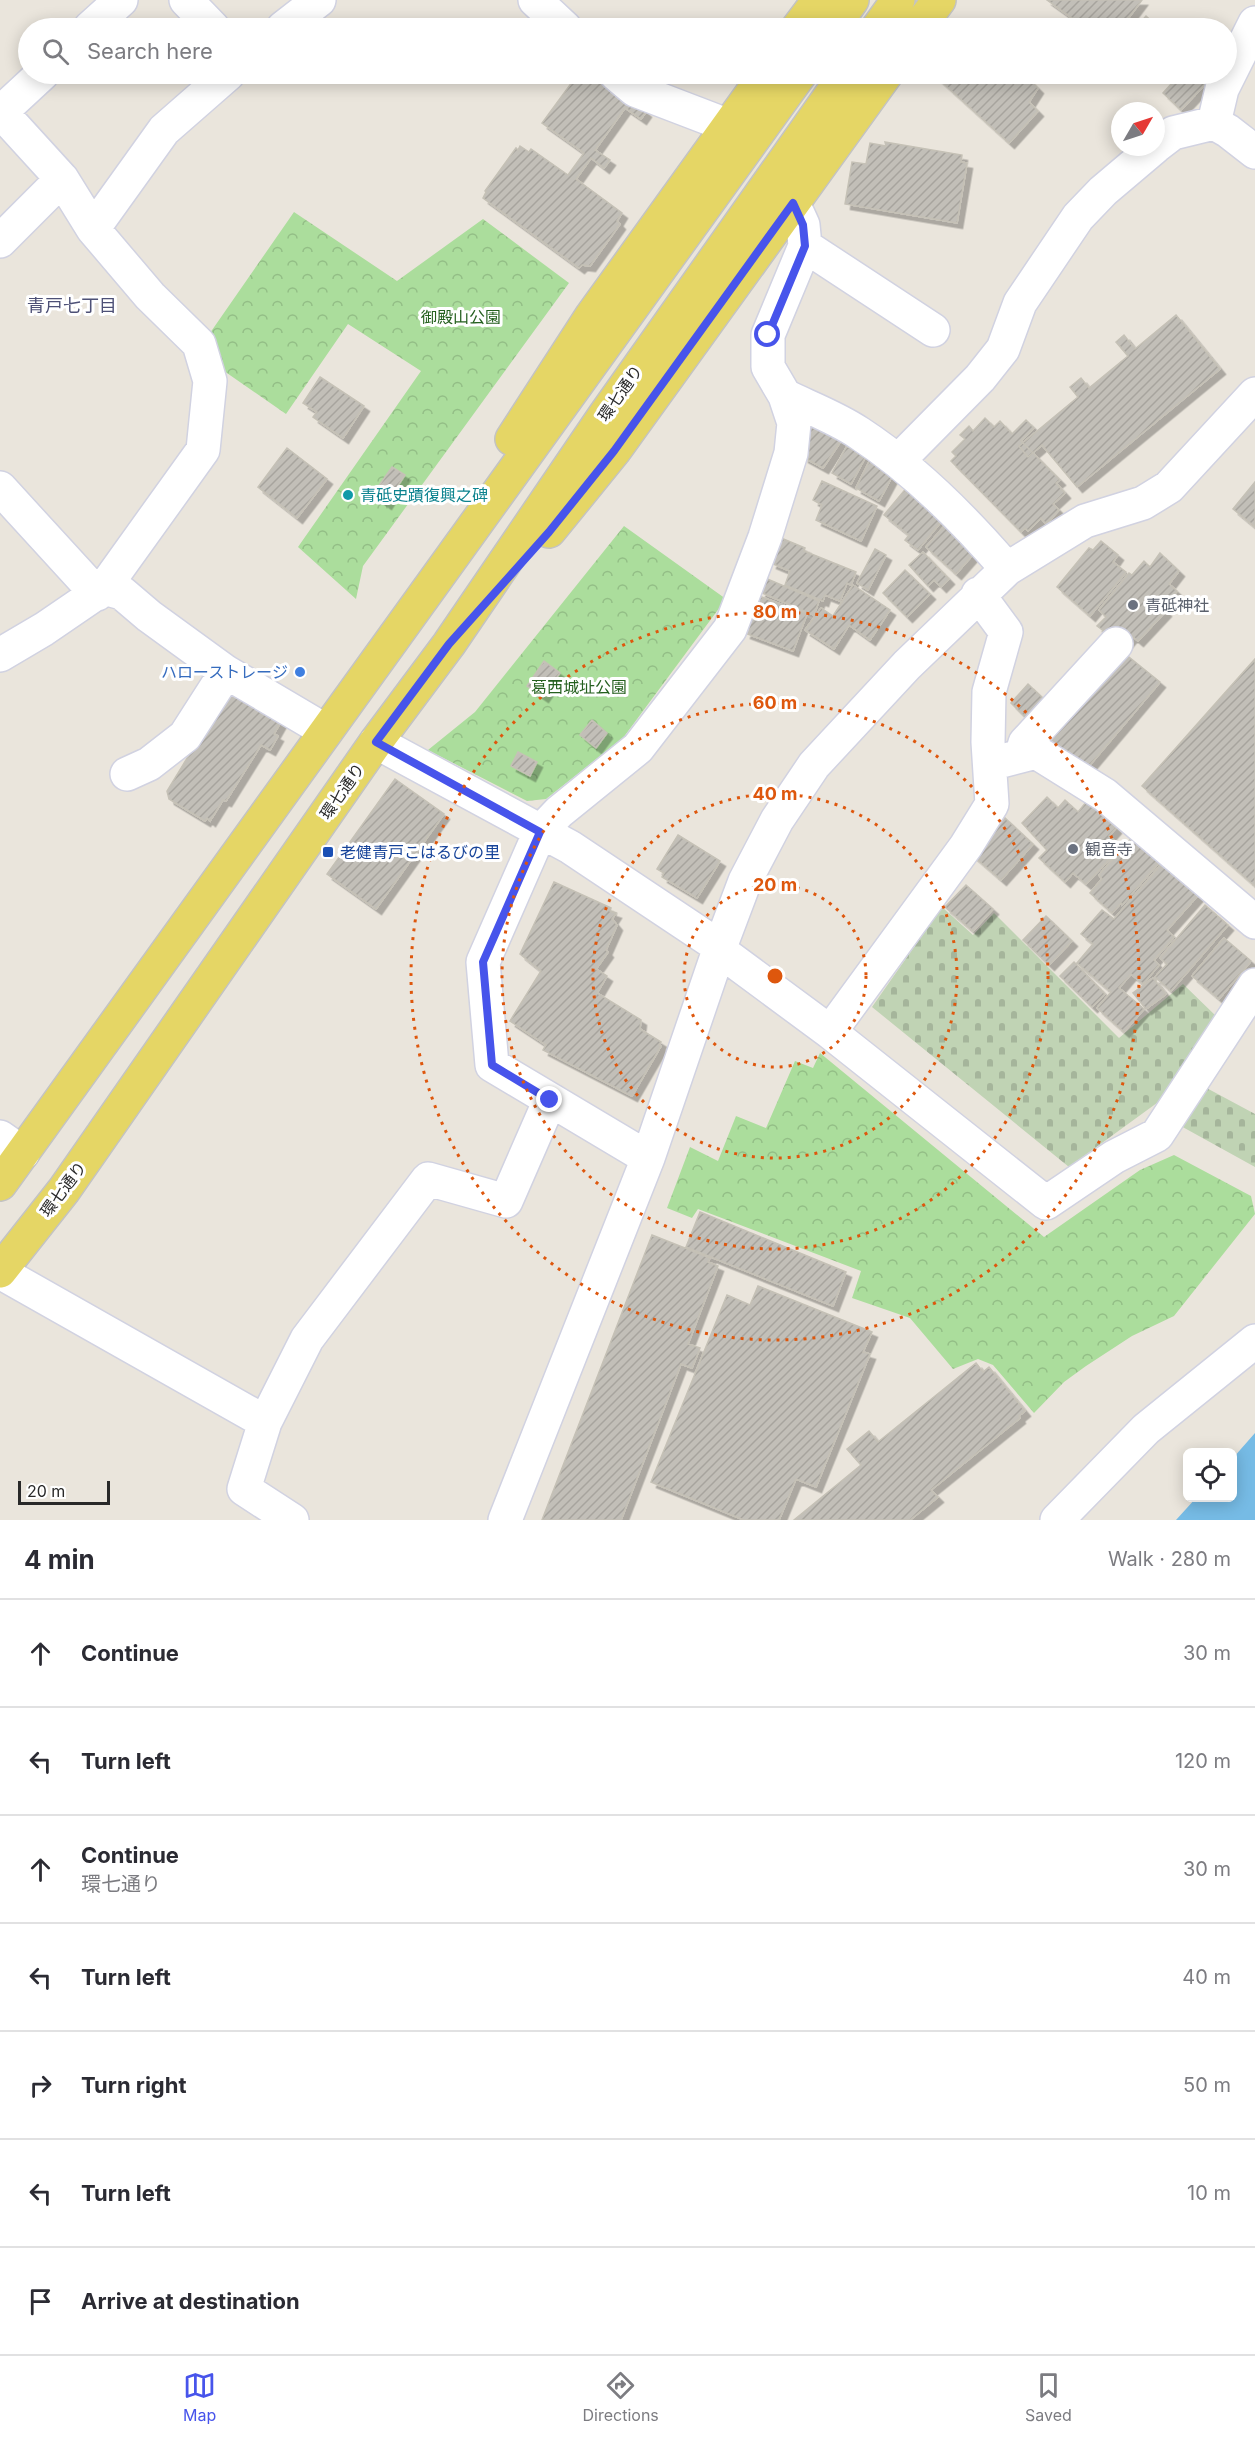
<!DOCTYPE html>
<meta charset="utf-8">
<style>
:root{--surface:#fff;--page:#f7f7f7;--text:#2b2b33;--muted:#7c7c81;--line:#e1e1e2;--accent:#4754eb}
body{margin:0;font-family:Inter,"Noto Sans JP",sans-serif;background:var(--page);color:var(--text)}
.controls{position:absolute;right:18px;bottom:18px;display:grid;overflow:hidden;border-radius:9px;box-shadow:0 3px 15px #0003}
.controls button{width:54px;height:54px;display:grid;place-items:center;padding:0;border:0;border-bottom:2px solid var(--line);background:var(--surface);color:var(--text);font:30px sans-serif}
.compass{position:absolute;left:1111px;top:102px;width:54px;height:54px;border-radius:50%;background:var(--surface);box-shadow:0 3px 15px #0003;rotate:51deg}
.scale{position:absolute;left:18px;bottom:15px;width:92px;box-sizing:border-box;padding-left:6px;border:3px solid #292929;border-top:0;font-size:16px;line-height:21px;white-space:nowrap;color:#292929;-webkit-text-stroke:4px #fff;paint-order:stroke}
.stop{position:absolute;width:18px;height:18px;margin:-14px;border:4px solid #4754eb;border-radius:50%;background:#fff}
.stop.end{background:#4754eb;border-color:#fff;box-shadow:0 2px 6px #0008}
.list{margin:0;padding:0;list-style:none}
h2{display:flex;justify-content:space-between;align-items:center;height:78px;margin:0;padding:0 24px;font-size:26px}
h2 small{font-size:20px;font-weight:400;color:var(--muted)}
.list li{display:grid;grid-template-columns:39px 1fr auto;gap:18px;align-items:center;box-sizing:border-box;height:108px;padding:0 24px;border-top:2px solid var(--line)}
.list b{display:block;font-size:22px;white-space:nowrap}
.list p{margin:0;font-size:20px;white-space:nowrap;color:var(--muted)}
.list em{font-size:20px;font-style:normal;color:var(--muted)}
.icon{flex:none;width:33px;height:33px;fill:none;stroke:currentColor;stroke-width:2;stroke-linecap:round;stroke-linejoin:round}
.map{position:relative;flex:none;width:1255px;height:1520px;overflow:hidden}
.search{position:absolute;background:var(--surface);box-shadow:0 3px 15px #0003;left:18px;right:18px;top:18px;height:66px;display:flex;align-items:center;gap:15px;box-sizing:border-box;padding:0 21px;border-radius:33px;color:var(--muted);font-size:22px}
.sheet{height:834px;background:var(--surface)}
nav{display:flex;justify-content:space-around;align-items:center;box-sizing:border-box;height:84px;border-top:2px solid var(--line);background:var(--surface);font-size:16px;color:var(--muted)}
nav a{display:grid;justify-items:center;gap:3px}
nav .on{color:var(--accent)}
.map>svg:first-child{display:block}
.cemetery{fill:url(#cemetery-stones)}
.park{fill:url(#park-crowns)}
.water{fill:#76bbe5}
.building{fill:url(#building-hatch);stroke:#c5c1b6;stroke-width:1.5;filter:url(#shadow)}
.lines{fill:none;stroke-linecap:round;stroke-linejoin:round}
.minor-casing{stroke:#d1d2e1;stroke-width:36}
.major-casing{stroke:#c3c3c3;stroke-width:36}
.minor{stroke:#fff;stroke-width:33}
.major{stroke:#e5d665;stroke-width:33}
.route{stroke:#4754eb;stroke-width:8}
.ring{fill:none;stroke:#de570d;stroke-width:3;stroke-dasharray:3 6}
.culture-dot{fill:#0f9aa8;stroke:#fff;stroke-width:2}
.worship-dot{fill:#6b7280;stroke:#fff;stroke-width:2}
.shop-dot{fill:#3f7fe0;stroke:#fff;stroke-width:2}
.transit-dot{fill:#1a4fb4;stroke:#fff;stroke-width:2}
.labels{text-anchor:middle;dominant-baseline:central;stroke-width:6;stroke-linejoin:round;paint-order:stroke}
.park-label{font-size:16px;fill:#25601f;stroke:#fff}
.street-label{font-size:16px;fill:#292929;stroke:#fff}
.culture-label{font-size:16px;fill:#0d838f;stroke:#fff;text-anchor:start}
.worship-label{font-size:16px;fill:#5b616d;stroke:#fff;text-anchor:start}
.shop-label{font-size:16px;fill:#366cbe;stroke:#fff;text-anchor:end}
.transit-label{font-size:16px;fill:#164399;stroke:#fff;text-anchor:start}
.neighbourhood-label{font-size:18px;fill:#4d5076;stroke:#fff}
.centre{fill:#de570d;stroke:#fff;stroke-width:3}
.ring-label{font-size:18px;text-anchor:middle;font-weight:bold;fill:#de570d;stroke:#fff;stroke-width:6;stroke-linejoin:round;paint-order:stroke}
</style>
<div class="map">
<svg width="1255" height="1520" viewBox="0 0 1255 1520">
<defs>
<pattern id="cemetery-stones" width="16" height="16" patternUnits="userSpaceOnUse" patternTransform="scale(1.5)"><rect width="16" height="16" fill="#c0d3b4"/><path d="M2 7V4a2 2 0 0 1 4 0v3zM10 15v-3a2 2 0 0 1 4 0v3z" fill="#a5b59b"/></pattern>
<pattern id="park-crowns" width="20" height="18" patternUnits="userSpaceOnUse" patternTransform="scale(1.5)"><rect width="20" height="18" fill="#abdd9c"/><path d="M2 6a3 3 0 1 1 6 0M12 15a3 3 0 1 1 6 0" fill="none" stroke="#93be86"/></pattern>
<pattern id="building-hatch" width="6" height="6" patternUnits="userSpaceOnUse" patternTransform="scale(1.5)"><rect width="6" height="6" fill="#c2bfb8"/><path d="M-1 1l2-2M0 6l6-6M5 7l2-2" fill="none" stroke="#a7a49e"/></pattern>
<filter id="shadow"><feDropShadow dx="5.5" dy="5.5" stdDeviation="0" flood-color="#0004"/></filter>
</defs>
<rect width="100%" height="100%" fill="#eae5dc"/>
<!-- cemetery -->
<path class="cemetery" d="M 942,907 L 973,935 L 994,913 L 1119,1038 L 1183,984 L 1218,1018 L 1161,1100 L 1069,1167 L 872,1007 Z
M 1201,1085 L 1255,1114 L 1255,1167 L 1179,1125 Z"/>
<!-- park -->
<path class="park" d="M 294,212 L 397,281 L 483,219 L 569,283 L 363,566 L 356,599 L 298,547 L 421,371 L 348,324 L 286,414 L 224,371 L 210,333 Z
M 624,526 L 726,599 L 623,738 L 546,799 L 527,801 L 428,750 L 475,712 Z
M 820,1053 L 1044,1237 L 1140,1170 L 1174,1155 L 1251,1196 L 1255,1214 L 1174,1316 L 1132,1336 L 1086,1366 L 1064,1382 L 1034,1413 L 993,1365 L 978,1359 L 953,1369 L 910,1318 L 852,1298 L 861,1271 L 698,1209 L 692,1218 L 667,1208 L 690,1147 L 718,1161 L 736,1116 L 766,1128 L 795,1061 L 813,1068 Z"/>
<!-- water -->
<path class="water" d="M 1255,1433 L 1255,1520 L 1176,1520 L 1196,1498 L 1232,1498 L 1233,1458 Z"/>
<!-- building -->
<path class="building" d="M 1047,0 L 1142,0 L 1121,28 L 1086,28 Z
M 1146,16 L 1159,28 L 1135,28 Z
M 578,74 L 601,74 L 646,112 L 641,119 L 625,108 L 595,150 L 610,160 L 604,168 L 591,158 L 576,179 L 622,213 L 617,221 L 620,224 L 590,266 L 582,265 L 579,268 L 483,198 L 486,192 L 485,191 L 516,148 L 518,150 L 520,146 L 529,152 L 531,149 L 568,175 L 584,153 L 542,123 Z
M 933,74 L 1004,74 L 1015,84 L 1024,74 L 1038,88 L 1029,102 L 1038,111 L 1009,143 Z
M 1162,74 L 1206,74 L 1211,78 L 1181,110 L 1163,93 L 1172,83 Z
M 885,142 L 962,155 L 961,162 L 967,163 L 957,223 L 845,204 L 852,162 L 866,164 L 870,143 L 886,146 Z
M 1176,315 L 1220,369 L 1077,487 L 1042,445 L 1028,457 L 1019,446 L 1078,397 L 1070,387 L 1081,378 L 1089,388 L 1128,356 L 1116,342 L 1124,335 L 1135,349 Z
M 320,377 L 364,406 L 343,438 L 313,417 L 317,412 L 303,403 Z
M 985,418 L 994,427 L 1000,421 L 1012,434 L 1026,420 L 1034,428 L 1021,441 L 1060,480 L 1056,483 L 1065,493 L 1053,504 L 1059,510 L 1046,524 L 1041,518 L 1028,531 L 1025,528 L 1021,532 L 951,461 L 956,456 L 952,452 L 965,439 L 960,435 L 969,426 L 973,431 Z
M 813,420 L 843,438 L 823,468 L 803,457 L 805,433 Z
M 847,446 L 866,456 L 851,484 L 832,473 Z
M 287,448 L 327,479 L 297,518 L 258,487 Z
M 870,460 L 894,473 L 879,501 L 856,488 Z
M 392,467 L 405,475 L 386,504 L 373,494 Z
M 822,481 L 877,506 L 861,541 L 816,520 L 822,505 L 813,500 Z
M 1255,482 L 1255,527 L 1233,509 Z
M 908,486 L 945,517 L 918,550 L 905,540 L 909,535 L 884,515 Z
M 947,523 L 977,550 L 956,574 L 926,547 Z
M 781,538 L 805,548 L 804,551 L 856,572 L 851,585 L 847,583 L 840,601 L 825,595 L 823,601 L 785,585 L 790,571 L 771,563 Z
M 1101,541 L 1118,555 L 1113,562 L 1126,572 L 1090,616 L 1057,587 L 1089,548 L 1093,550 Z
M 875,549 L 886,555 L 868,590 L 857,583 Z
M 923,552 L 949,579 L 941,587 L 934,580 L 928,586 L 909,565 Z
M 1160,553 L 1179,571 L 1169,584 L 1177,591 L 1162,608 L 1166,611 L 1138,641 L 1132,636 L 1124,646 L 1097,626 L 1106,617 L 1099,610 L 1129,573 L 1132,575 L 1144,561 L 1150,567 Z
M 905,570 L 930,594 L 907,617 L 883,593 Z
M 765,578 L 819,601 L 814,615 L 760,592 Z
M 853,585 L 890,610 L 870,640 L 849,625 L 834,649 L 805,630 L 821,608 L 833,616 Z
M 759,596 L 807,614 L 793,651 L 745,633 Z
M 1119,649 L 1160,682 L 1084,772 L 1044,739 Z
M 1255,659 L 1255,886 L 1142,786 Z
M 544,661 L 560,673 L 543,697 L 527,686 Z
M 1028,684 L 1047,702 L 1029,721 L 1011,703 Z
M 236,689 L 283,718 L 274,734 L 278,736 L 270,750 L 261,745 L 226,801 L 223,800 L 210,821 L 207,818 L 205,821 L 169,799 L 167,791 L 227,693 Z
M 592,720 L 607,733 L 596,748 L 580,735 Z
M 518,752 L 537,762 L 530,776 L 511,766 Z
M 395,779 L 444,814 L 376,909 L 327,874 Z
M 1047,797 L 1058,808 L 1065,800 L 1078,812 L 1087,801 L 1116,828 L 1109,836 L 1121,847 L 1086,884 L 1073,873 L 1065,882 L 1039,858 L 1047,850 L 1022,823 Z
M 1004,817 L 1033,844 L 1001,880 L 971,854 Z
M 1135,834 L 1163,858 L 1122,905 L 1121,903 L 1112,913 L 1090,893 L 1102,879 L 1099,875 Z
M 678,835 L 720,861 L 697,898 L 662,877 L 664,873 L 657,869 Z
M 1165,860 L 1201,892 L 1167,930 L 1174,937 L 1154,960 L 1159,965 L 1143,984 L 1131,974 L 1119,988 L 1144,1009 L 1124,1032 L 1097,1008 L 1111,992 L 1077,963 L 1093,944 L 1081,934 L 1102,910 L 1114,919 Z
M 554,882 L 611,908 L 610,911 L 616,913 L 612,919 L 617,925 L 606,950 L 608,952 L 596,969 L 607,976 L 597,993 L 641,1020 L 640,1029 L 661,1042 L 659,1045 L 661,1046 L 632,1096 L 543,1050 L 546,1045 L 510,1021 L 541,971 L 520,954 Z
M 966,885 L 993,909 L 973,931 L 945,907 Z
M 1205,905 L 1228,925 L 1171,991 L 1155,977 L 1167,964 L 1160,958 Z
M 1046,916 L 1072,941 L 1049,965 L 1023,940 Z
M 1224,938 L 1251,961 L 1219,999 L 1192,976 Z
M 1074,962 L 1105,994 L 1092,1007 L 1060,976 Z
M 1153,978 L 1166,994 L 1146,1009 L 1133,993 Z
M 700,1212 L 846,1272 L 833,1306 L 686,1247 Z
M 652,1235 L 710,1258 L 708,1262 L 718,1266 L 688,1344 L 700,1348 L 692,1368 L 681,1364 L 621,1520 L 542,1520 Z
M 758,1286 L 872,1332 L 863,1352 L 870,1354 L 816,1487 L 796,1479 L 779,1520 L 744,1520 L 651,1482 L 727,1295 L 750,1305 Z
M 976,1363 L 983,1372 L 989,1367 L 1025,1411 L 1019,1416 L 1020,1418 L 931,1490 L 938,1497 L 910,1520 L 794,1520 L 861,1465 L 847,1449 L 869,1431 L 878,1442 Z"/>
<g class="lines">
<!-- minor casing -->
<g class="minor-casing">
<path id="minor" d="M 186,0 L 213,28
M 535,0 L 565,28
M 1255,23 L 1222,89 L 1214,123 L 1228,131 L 1255,152
M 90,28 L 121,0
M 283,28 L 319,0
M 616,74 L 635,90 L 729,126
M 0,111 L 62,179 L 93,229 L 150,296 L 199,344 L 210,381 L 203,450 L 104,588 L 44,629 L 0,655
M 1,112 L 42,74
M 1156,146 L 1173,133 L 1214,123
M 93,229 L 164,130 L 228,74
M 0,241 L 62,179
M 805,246 L 933,330
M 785,396 C 810,408 837,418 859,433 C 914,469 964,519 1007,569
M 898,461 L 980,378 L 1003,349 L 1020,303 L 1078,217 L 1103,191 L 1155,147
M 0,488 L 97,594
M 104,588 L 122,593 L 149,616 L 226,672 L 326,731
M 376,742 L 570,847 L 720,947
M 1021,756 L 1025,743 L 1116,644
M 990,764 L 1036,752 L 1105,795 L 1255,922
M 127,774 L 149,764 L 185,736 L 226,672
M 719,950 L 830,1032 L 1046,1203 L 1114,1157 L 1157,1135 L 1255,985
M 830,1032 L 966,846 L 992,804 L 988,742 L 989,692 L 1006,632 L 978,594
M 0,1137 L 23,1153
M 648,1158 L 719,950 L 745,881 L 777,820 L 814,765 L 907,665 L 1007,569 L 1085,521 L 1143,503 L 1169,487 L 1255,394
M 0,1272 L 265,1422 L 244,1489 L 292,1520
M 265,1422 L 307,1339 L 428,1179 L 506,1201 L 550,1100
M 505,1520 L 648,1158 L 492,1065 L 483,962 L 540,832 L 559,812 L 638,748 L 730,629 L 765,537 L 791,453 L 794,423 L 785,396 L 768,367 L 768,335 L 805,246 L 803,225 L 793,203
M 1057,1520 L 1146,1429 L 1255,1341"/>
</g>
<!-- major casing -->
<g class="major-casing">
<path id="major" d="M 798,28 L 819,0
M 832,28 L 852,0
M 878,28 L 898,0
M 918,28 L 939,0
M 512,439 L 591,317 L 766,74
M 549,531 L 614,451 L 886,74
M 0,1184 L 800,74
M 0,1271 L 64,1190 L 376,742 L 449,644 L 605,415 L 846,74"/>
</g>
<!-- minor -->
<use href="#minor" class="minor"/>
<!-- major -->
<use href="#major" class="major"/>
</g>
<g class="lines">
<!-- route -->
<path class="route" d="M 550,1100 L 492,1065 L 483,962 L 540,832 L 376,742 L 449,644 L 549,532 L 614,451 L 793,203 L 803,225 L 805,246 L 768,335"/>
</g>
<!-- distance rings -->
<g class="ring">
<circle cx="775" cy="976" r="91"/>
<circle cx="775" cy="976" r="182"/>
<circle cx="775" cy="976" r="273"/>
<circle cx="775" cy="976" r="364"/>
</g>
<!-- markers -->
<circle class="culture-dot" cx="348" cy="495" r="6"/>
<g class="worship-dot">
<circle cx="1133" cy="605" r="6"/>
<circle cx="1073" cy="849" r="6"/>
</g>
<circle class="shop-dot" cx="300" cy="672" r="6"/>
<rect class="transit-dot" x="322" y="846" width="12" height="12" rx="3"/>
<g class="labels">
<!-- park labels -->
<g class="park-label">
<text x="461" y="317">御殿山公園</text>
<text x="579" y="687">葛西城址公園</text>
</g>
<!-- street labels -->
<g class="street-label">
<text transform="translate(620 393) rotate(-55)">環七通り</text>
<text transform="translate(342 791) rotate(-55)">環七通り</text>
<text transform="translate(63 1189) rotate(-53)">環七通り</text>
</g>
<!-- culture labels -->
<g class="culture-label">
<text x="360" y="495">青砥史蹟復興之碑</text>
</g>
<!-- worship labels -->
<g class="worship-label">
<text x="1145" y="605">青砥神社</text>
<text x="1085" y="849">観音寺</text>
</g>
<!-- shop labels -->
<g class="shop-label">
<text x="288" y="672">ハローストレージ</text>
</g>
<!-- transit labels -->
<g class="transit-label">
<text x="340" y="852">老健青戸こはるびの里</text>
</g>
<!-- neighbourhood labels -->
<g class="neighbourhood-label">
<text x="72" y="305">青戸七丁目</text>
</g>
</g>
<circle cx="775" cy="976" r="9" class="centre"/>
<g class="ring-label">
<text x="775" y="618">80 m</text>
<text x="775" y="709">60 m</text>
<text x="775" y="800">40 m</text>
<text x="775" y="891">20 m</text>
</g>
</svg>
<div class="controls">
<button><svg class="icon" aria-label="locate" viewBox="0 0 24 24"><circle cx="12" cy="12" r="6"/><path d="M12 2v4M12 18v4M2 12h4M18 12h4"/></svg></button>
</div>
<svg class="compass" viewBox="-18 -18 36 36"><path d="M0-13l5 13h-10z" fill="#e53935"/><path d="M0 13l5-13h-10z" fill="#7c7c81"/></svg>
<div class="scale">20 m</div>
<div class="stop" style="left:768px;top:335px"></div>
<div class="stop end" style="left:550px;top:1100px"></div>
<div class="search"><svg class="icon" aria-label="search" viewBox="0 0 24 24"><circle cx="10" cy="10" r="6"/><path d="M15 15l6 6"/></svg>Search here</div>
</div>
<section class="sheet">
<h2>4 min<small>Walk · 280 m</small></h2>
<ul class="list">
<li><svg class="icon" aria-label="ahead" viewBox="0 0 24 24"><path d="M12 20V5M6 11l6-6 6 6"/></svg><div><b>Continue</b></div><em>30 m</em></li>
<li><svg class="icon" aria-label="left" viewBox="0 0 24 24"><path d="M17 20v-9H6M10 6l-5 5 5 5"/></svg><div><b>Turn left</b></div><em>120 m</em></li>
<li><svg class="icon" aria-label="ahead" viewBox="0 0 24 24"><path d="M12 20V5M6 11l6-6 6 6"/></svg><div><b>Continue</b><p>環七通り</p></div><em>30 m</em></li>
<li><svg class="icon" aria-label="left" viewBox="0 0 24 24"><path d="M17 20v-9H6M10 6l-5 5 5 5"/></svg><div><b>Turn left</b></div><em>40 m</em></li>
<li><svg class="icon" aria-label="right" viewBox="0 0 24 24"><path d="M7 20v-9h11M14 6l5 5-5 5"/></svg><div><b>Turn right</b></div><em>50 m</em></li>
<li><svg class="icon" aria-label="left" viewBox="0 0 24 24"><path d="M17 20v-9H6M10 6l-5 5 5 5"/></svg><div><b>Turn left</b></div><em>10 m</em></li>
<li><svg class="icon" aria-label="arrive" viewBox="0 0 24 24"><path d="M6 21V4h12l-3 4 3 4H6"/></svg><div><b>Arrive at destination</b></div></li>
</ul>
</section>
<nav>
<a class="on"><svg class="icon" aria-label="map" viewBox="0 0 24 24"><path d="M3 6l6-2 6 2 6-2v14l-6 2-6-2-6 2zM9 4v14M15 6v14"/></svg>Map</a>
<a><svg class="icon" aria-label="directions" viewBox="0 0 24 24"><path d="M12 3l9 9-9 9-9-9zM9 14v-3h6M13 9l2 2-2 2"/></svg>Directions</a>
<a><svg class="icon" aria-label="saved" viewBox="0 0 24 24"><path d="M7 4h10v16l-5-4-5 4z"/></svg>Saved</a>
</nav>
